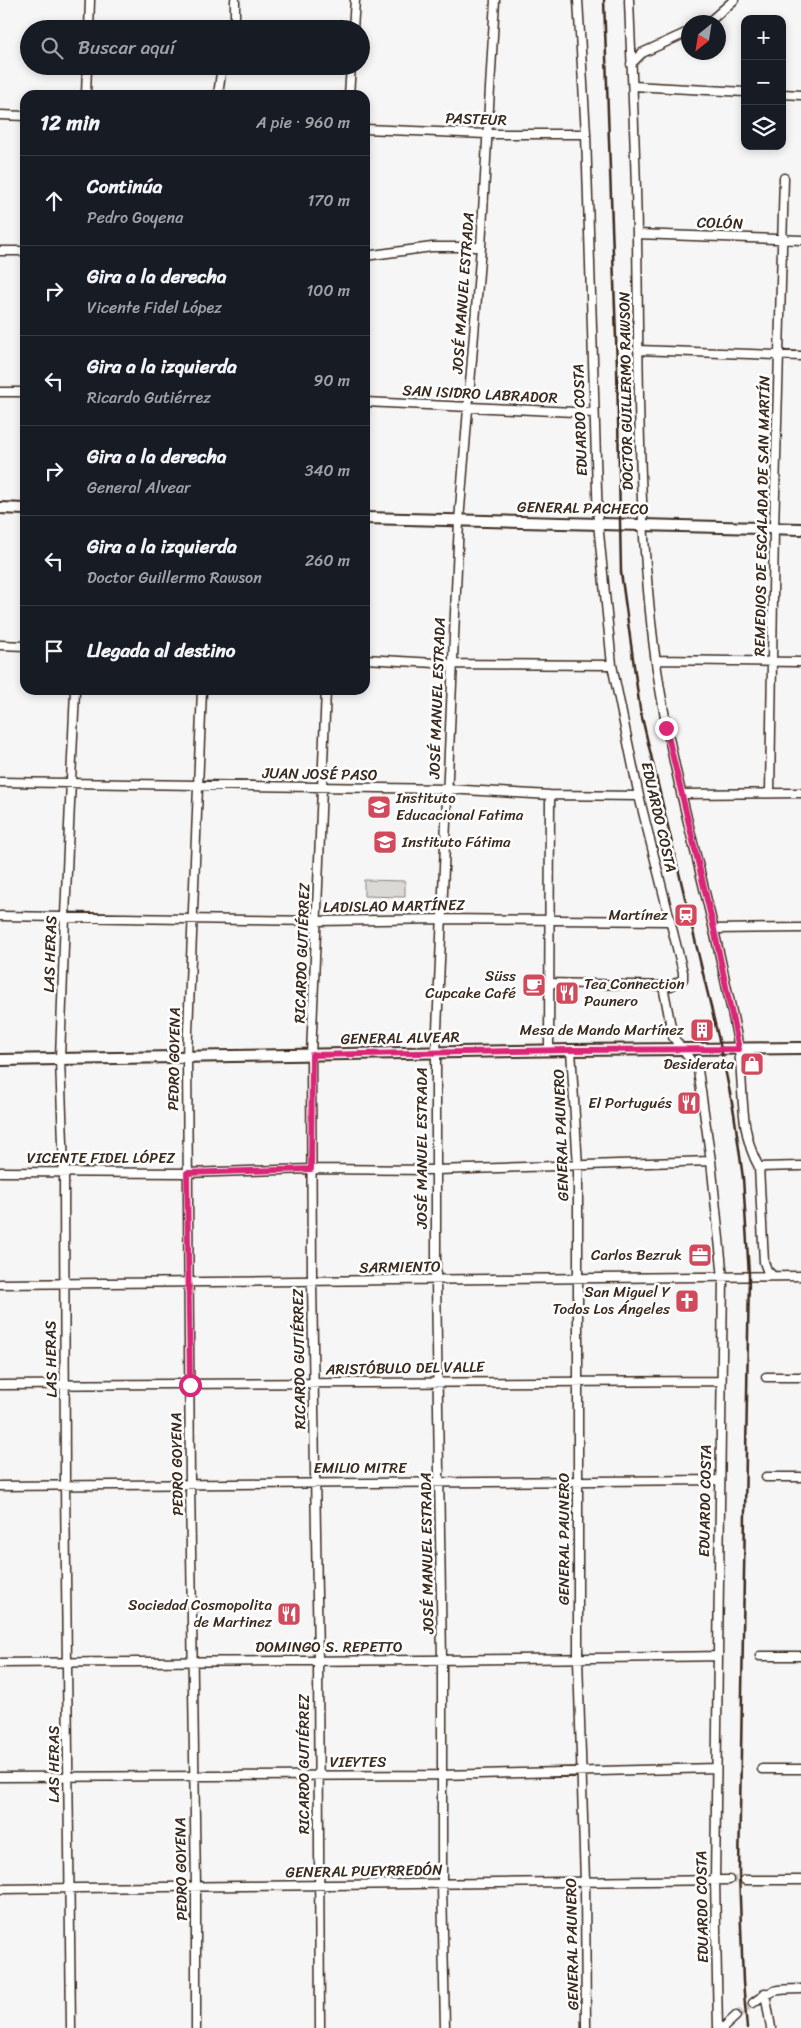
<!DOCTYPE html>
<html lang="es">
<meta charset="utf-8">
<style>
:root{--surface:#171b24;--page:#20242c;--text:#f1f3f6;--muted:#9ea1a6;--line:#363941}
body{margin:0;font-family:Sriracha,sans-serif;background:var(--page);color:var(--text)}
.controls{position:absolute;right:15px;top:15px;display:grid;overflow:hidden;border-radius:10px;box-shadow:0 2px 8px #0003}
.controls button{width:45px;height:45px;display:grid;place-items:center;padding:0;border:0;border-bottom:1px solid var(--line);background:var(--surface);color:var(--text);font:25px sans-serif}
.compass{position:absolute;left:681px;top:15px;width:45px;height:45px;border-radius:50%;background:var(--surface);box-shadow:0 2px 8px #0003;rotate:210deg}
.stop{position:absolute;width:15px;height:15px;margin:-11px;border:4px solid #db2777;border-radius:50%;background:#fff}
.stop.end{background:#db2777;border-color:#fff;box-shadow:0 1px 5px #0008}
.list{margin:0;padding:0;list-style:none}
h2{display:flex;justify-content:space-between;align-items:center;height:65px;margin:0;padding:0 20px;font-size:21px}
h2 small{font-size:16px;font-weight:400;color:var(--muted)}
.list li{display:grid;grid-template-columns:32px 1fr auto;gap:15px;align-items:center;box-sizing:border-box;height:90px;padding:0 20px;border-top:1px solid var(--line)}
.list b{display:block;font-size:19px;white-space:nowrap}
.list p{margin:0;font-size:16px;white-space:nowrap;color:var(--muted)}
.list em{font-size:16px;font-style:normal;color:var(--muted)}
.icon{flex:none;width:28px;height:28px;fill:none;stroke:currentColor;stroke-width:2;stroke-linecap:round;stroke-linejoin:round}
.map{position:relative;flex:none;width:801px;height:2028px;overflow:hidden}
.search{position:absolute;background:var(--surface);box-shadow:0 2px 8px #0003;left:20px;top:20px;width:350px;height:55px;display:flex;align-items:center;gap:12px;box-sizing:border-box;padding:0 18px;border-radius:28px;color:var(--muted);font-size:19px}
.panel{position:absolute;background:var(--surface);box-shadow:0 2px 8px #0003;left:20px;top:90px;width:350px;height:605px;border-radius:15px}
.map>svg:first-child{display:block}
.green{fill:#dbd9d6;stroke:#8b827a}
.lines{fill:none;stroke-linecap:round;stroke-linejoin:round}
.minor-tunnel{stroke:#d1cdcb;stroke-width:8;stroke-dasharray:8 4;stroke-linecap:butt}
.minor-casing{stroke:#3b2a1e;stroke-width:11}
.tertiary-casing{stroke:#3b2a1e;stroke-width:14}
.minor{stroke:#fff;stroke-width:8}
.tertiary{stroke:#fff;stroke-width:10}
.rail{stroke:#3b2a1e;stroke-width:2.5}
.route{stroke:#db2777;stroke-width:6}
.labels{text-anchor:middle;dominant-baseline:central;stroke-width:5;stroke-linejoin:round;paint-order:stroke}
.street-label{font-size:15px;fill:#3b2a1e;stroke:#fff}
.poi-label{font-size:15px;fill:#3b2a1e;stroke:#fff;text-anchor:end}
</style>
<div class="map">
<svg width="801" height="2028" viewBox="0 0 801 2028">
<rect width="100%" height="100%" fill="#f7f6f6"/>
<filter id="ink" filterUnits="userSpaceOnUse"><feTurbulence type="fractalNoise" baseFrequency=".02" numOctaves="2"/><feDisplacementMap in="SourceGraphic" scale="10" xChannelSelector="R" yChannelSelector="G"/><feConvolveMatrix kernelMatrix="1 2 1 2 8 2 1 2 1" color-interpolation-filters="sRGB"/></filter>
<g filter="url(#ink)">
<!-- green -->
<path class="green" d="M 364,880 L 405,881 L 405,897 L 364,896 Z"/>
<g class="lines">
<!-- minor-tunnel -->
<path class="minor-tunnel" d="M 729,1880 L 745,1880
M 736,2016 L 753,2003"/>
<!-- minor casing -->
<g class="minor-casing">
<path id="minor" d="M 629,0 C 632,79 636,158 637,237 C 639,379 637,522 656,663 C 671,769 702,871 724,975 C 729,1000 736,1026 739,1051 C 744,1089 739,1132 759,1167 L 764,1262 L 767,1270 L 773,1276
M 709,22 L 734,0
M 89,29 L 90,0
M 235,29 L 235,0
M 353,29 L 355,0
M 631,64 L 642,53 L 688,32
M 633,86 L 745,92
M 782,94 L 801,95
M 86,95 L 87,66
M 218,95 L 222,66
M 349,95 L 351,66
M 0,115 L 25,116
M 365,129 L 486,134 L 586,134
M 637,234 L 801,240
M 0,251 L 25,251
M 365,256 L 432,247 L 481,247
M 638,350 L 801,356
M 0,392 L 25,392
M 365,402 L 594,413
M 0,645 L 25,646
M 365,659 L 452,664 L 612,665
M 656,660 L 801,662
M 0,782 L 447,789 L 550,795 L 639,796
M 770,793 L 774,528 L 784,178
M 681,794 L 801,793
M 0,916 L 317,921 L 442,919 L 669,921
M 714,929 L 801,928
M 549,983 L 671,986 L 683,979 L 683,972 L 639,796 L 612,665 L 598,523 L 586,134 L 578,0
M 663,986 L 673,1037 L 698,1070 L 711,1161 L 723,1278 L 715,1880 L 718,2028
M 549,1050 L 550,795
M 571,1050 L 578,1167 L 578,1659 L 585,1882 L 586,2028
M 759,1167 L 801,1166
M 0,1172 L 187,1173 L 311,1169 L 436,1170 L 711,1161
M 0,1284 L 801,1276
M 766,1377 L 801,1377
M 0,1385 L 720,1381
M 766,1477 L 801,1477
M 0,1486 L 719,1480
M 760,1656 L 801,1656
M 0,1663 C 239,1661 478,1661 717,1656
M 762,1769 L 801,1769
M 0,1777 L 442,1775 L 716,1768
M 745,1880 L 801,1880
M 0,1889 L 729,1880
M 765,1993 L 771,2028
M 753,2003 C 771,1989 778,1989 801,1989
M 71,2028 L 65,1484 L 64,1171 L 60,1059 L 65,916 L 75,690
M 196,2028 L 196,1887 L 190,1484 L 187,1056 L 202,690
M 320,2028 L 318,1660 L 312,1281 L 311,1055 L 326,690
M 445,2028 L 442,1884 L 442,1661 L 436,1280 L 436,1053 L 459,521 L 481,247 L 495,0
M 723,2028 L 736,2016"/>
</g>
<!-- tertiary casing -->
<g class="tertiary-casing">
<path id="tertiary" d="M 0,508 L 25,509
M 365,518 L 801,529
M 0,1060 L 571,1050 L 801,1048"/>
</g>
<!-- minor -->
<use href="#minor" class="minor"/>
<!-- tertiary -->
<use href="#tertiary" class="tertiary"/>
<!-- rail -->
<path class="rail" d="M 604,0 L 617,366 L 621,572 L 640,709 L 721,1049 L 734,1113 L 743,1178 L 749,1275 L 739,1872 L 743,1982 L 747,2028"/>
</g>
</g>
<g class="lines" filter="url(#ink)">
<!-- route -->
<path class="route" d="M 190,1385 L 187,1173 L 311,1169 L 312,1055 L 571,1050 L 739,1049 L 714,929 L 666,728"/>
</g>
<!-- icons -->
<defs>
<g id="school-square" transform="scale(1.25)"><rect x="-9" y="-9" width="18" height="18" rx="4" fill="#d1495b" stroke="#fff"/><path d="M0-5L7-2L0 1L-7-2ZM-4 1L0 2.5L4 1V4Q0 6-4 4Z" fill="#fff"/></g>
<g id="station-square" transform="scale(1.25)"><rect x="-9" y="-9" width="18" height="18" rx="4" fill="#d1495b" stroke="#fff"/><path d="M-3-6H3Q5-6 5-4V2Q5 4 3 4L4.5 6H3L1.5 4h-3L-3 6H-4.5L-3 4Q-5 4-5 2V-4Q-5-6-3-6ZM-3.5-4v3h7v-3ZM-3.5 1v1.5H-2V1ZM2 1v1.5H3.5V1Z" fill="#fff"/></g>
<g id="cafe-square" transform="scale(1.25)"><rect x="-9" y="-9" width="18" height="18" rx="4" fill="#d1495b" stroke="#fff"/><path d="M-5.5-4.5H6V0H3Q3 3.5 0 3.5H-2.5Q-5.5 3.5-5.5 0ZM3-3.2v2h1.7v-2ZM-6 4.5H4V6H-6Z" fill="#fff"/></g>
<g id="restaurant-square" transform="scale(1.25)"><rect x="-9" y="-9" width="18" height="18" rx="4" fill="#d1495b" stroke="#fff"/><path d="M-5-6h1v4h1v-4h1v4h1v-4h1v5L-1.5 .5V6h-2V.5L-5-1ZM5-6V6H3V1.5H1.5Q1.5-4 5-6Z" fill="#fff"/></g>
<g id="building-square" transform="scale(1.25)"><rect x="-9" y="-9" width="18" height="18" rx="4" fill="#d1495b" stroke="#fff"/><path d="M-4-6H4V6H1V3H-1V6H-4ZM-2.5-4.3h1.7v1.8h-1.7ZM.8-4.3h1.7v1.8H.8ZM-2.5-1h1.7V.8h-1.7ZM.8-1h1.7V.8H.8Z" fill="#fff"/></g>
<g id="shop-square" transform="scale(1.25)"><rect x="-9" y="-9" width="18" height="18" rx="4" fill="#d1495b" stroke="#fff"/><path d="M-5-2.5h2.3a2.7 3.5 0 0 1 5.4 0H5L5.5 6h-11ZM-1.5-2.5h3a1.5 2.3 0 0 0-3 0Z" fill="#fff"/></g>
<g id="office-square" transform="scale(1.25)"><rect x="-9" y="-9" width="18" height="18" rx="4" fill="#d1495b" stroke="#fff"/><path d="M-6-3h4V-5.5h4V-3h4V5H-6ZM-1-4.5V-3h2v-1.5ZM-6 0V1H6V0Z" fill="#fff"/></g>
<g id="church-square" transform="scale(1.25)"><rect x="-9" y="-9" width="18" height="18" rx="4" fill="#d1495b" stroke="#fff"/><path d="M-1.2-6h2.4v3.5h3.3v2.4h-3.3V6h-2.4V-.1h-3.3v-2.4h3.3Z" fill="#fff"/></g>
</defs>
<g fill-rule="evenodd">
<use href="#school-square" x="379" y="807"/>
<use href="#school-square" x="385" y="842"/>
<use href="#station-square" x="686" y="915"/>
<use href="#cafe-square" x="534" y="985"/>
<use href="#restaurant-square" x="567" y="993"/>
<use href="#building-square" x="702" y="1030"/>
<use href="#shop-square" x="752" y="1064"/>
<use href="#restaurant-square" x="689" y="1103"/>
<use href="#office-square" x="700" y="1255"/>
<use href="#church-square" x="687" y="1301"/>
<use href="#restaurant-square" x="289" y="1614"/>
</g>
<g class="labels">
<!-- street labels -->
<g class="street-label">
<text transform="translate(476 119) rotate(2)">PASTEUR</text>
<text transform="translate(720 223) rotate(2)">COLÓN</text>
<text transform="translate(463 293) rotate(-86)">JOSÉ MANUEL ESTRADA</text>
<text transform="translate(626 391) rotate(-91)">DOCTOR GUILLERMO RAWSON</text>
<text transform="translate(480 394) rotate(3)">SAN ISIDRO LABRADOR</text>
<text transform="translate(580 420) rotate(-92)">EDUARDO COSTA</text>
<text transform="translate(583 508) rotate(1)">GENERAL PACHECO</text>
<text transform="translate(762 516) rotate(-89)">REMEDIOS DE ESCALADA DE SAN MARTÍN</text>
<text transform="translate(437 698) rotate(-88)">JOSÉ MANUEL ESTRADA</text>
<text transform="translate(320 774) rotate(1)">JUAN JOSÉ PASO</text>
<text transform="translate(659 817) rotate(77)">EDUARDO COSTA</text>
<text transform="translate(394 906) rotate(-1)">LADISLAO MARTÍNEZ</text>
<text transform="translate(302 953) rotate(-88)">RICARDO GUTIÉRREZ</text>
<text transform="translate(50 954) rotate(-88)">LAS HERAS</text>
<text transform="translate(400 1038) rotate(-1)">GENERAL ALVEAR</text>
<text transform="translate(174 1059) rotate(-89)">PEDRO GOYENA</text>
<text transform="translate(561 1135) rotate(-92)">GENERAL PAUNERO</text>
<text transform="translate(422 1148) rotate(-90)">JOSÉ MANUEL ESTRADA</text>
<text x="101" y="1158">VICENTE FIDEL LÓPEZ</text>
<text transform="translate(400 1267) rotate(-1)">SARMIENTO</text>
<text transform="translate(51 1359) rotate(-91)">LAS HERAS</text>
<text transform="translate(299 1359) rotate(-91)">RICARDO GUTIÉRREZ</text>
<text transform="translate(405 1368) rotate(-1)">ARISTÓBULO DEL VALLE</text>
<text transform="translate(177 1464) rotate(-91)">PEDRO GOYENA</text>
<text x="360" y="1468">EMILIO MITRE</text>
<text transform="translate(705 1501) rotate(-89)">EDUARDO COSTA</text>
<text transform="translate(564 1539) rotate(-90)">GENERAL PAUNERO</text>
<text transform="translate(427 1553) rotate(-91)">JOSÉ MANUEL ESTRADA</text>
<text x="329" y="1647">DOMINGO S. REPETTO</text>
<text x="358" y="1762">VIEYTES</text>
<text transform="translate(54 1764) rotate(-90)">LAS HERAS</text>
<text transform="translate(304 1764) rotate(-90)">RICARDO GUTIÉRREZ</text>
<text transform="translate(181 1869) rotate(-91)">PEDRO GOYENA</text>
<text transform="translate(364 1871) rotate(-1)">GENERAL PUEYRREDÓN</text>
<text transform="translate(702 1907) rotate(-91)">EDUARDO COSTA</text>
<text transform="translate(572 1944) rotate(-91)">GENERAL PAUNERO</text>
</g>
<!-- poi labels -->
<g class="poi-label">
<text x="396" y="798" text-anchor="start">Instituto<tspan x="396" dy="17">Educacional Fatima</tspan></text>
<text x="402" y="842" text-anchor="start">Instituto Fátima</text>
<text x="668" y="915">Martínez</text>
<text x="516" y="976">Süss<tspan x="516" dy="17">Cupcake Café</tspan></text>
<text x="584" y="984" text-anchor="start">Tea Connection<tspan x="584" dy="17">Paunero</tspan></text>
<text x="684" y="1030">Mesa de Mando Martínez</text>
<text x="734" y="1064">Desiderata</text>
<text x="672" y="1103">El Portugués</text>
<text x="682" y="1255">Carlos Bezruk</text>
<text x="670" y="1292">San Miguel Y<tspan x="670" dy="17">Todos Los Ángeles</tspan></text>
<text x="272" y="1605">Sociedad Cosmopolita<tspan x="272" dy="17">de Martinez</tspan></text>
</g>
</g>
</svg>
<div class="controls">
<button>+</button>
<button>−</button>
<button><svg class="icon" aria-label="layers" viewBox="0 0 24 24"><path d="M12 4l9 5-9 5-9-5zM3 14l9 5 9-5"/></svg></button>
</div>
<svg class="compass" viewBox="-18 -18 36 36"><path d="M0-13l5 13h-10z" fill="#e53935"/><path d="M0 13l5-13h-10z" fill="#9ea1a6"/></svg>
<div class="stop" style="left:190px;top:1385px"></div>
<div class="stop end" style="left:666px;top:728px"></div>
<div class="search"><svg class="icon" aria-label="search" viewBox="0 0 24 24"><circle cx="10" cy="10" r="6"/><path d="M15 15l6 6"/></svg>Buscar aquí</div>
<section class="panel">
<h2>12 min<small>A pie · 960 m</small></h2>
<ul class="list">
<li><svg class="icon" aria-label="ahead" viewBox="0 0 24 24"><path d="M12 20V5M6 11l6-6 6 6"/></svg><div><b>Continúa</b><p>Pedro Goyena</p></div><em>170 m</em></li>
<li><svg class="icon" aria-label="right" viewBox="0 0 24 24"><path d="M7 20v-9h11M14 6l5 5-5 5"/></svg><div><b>Gira a la derecha</b><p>Vicente Fidel López</p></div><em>100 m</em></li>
<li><svg class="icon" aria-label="left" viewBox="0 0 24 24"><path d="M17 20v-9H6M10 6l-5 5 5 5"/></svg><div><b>Gira a la izquierda</b><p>Ricardo Gutiérrez</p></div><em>90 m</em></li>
<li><svg class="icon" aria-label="right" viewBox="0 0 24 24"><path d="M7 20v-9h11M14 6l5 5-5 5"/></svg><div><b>Gira a la derecha</b><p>General Alvear</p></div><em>340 m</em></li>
<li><svg class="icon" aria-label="left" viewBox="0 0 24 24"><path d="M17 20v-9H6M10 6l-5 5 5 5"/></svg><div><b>Gira a la izquierda</b><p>Doctor Guillermo Rawson</p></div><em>260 m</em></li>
<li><svg class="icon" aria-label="arrive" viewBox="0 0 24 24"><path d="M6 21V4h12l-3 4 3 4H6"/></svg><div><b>Llegada al destino</b></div></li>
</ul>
</section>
</div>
